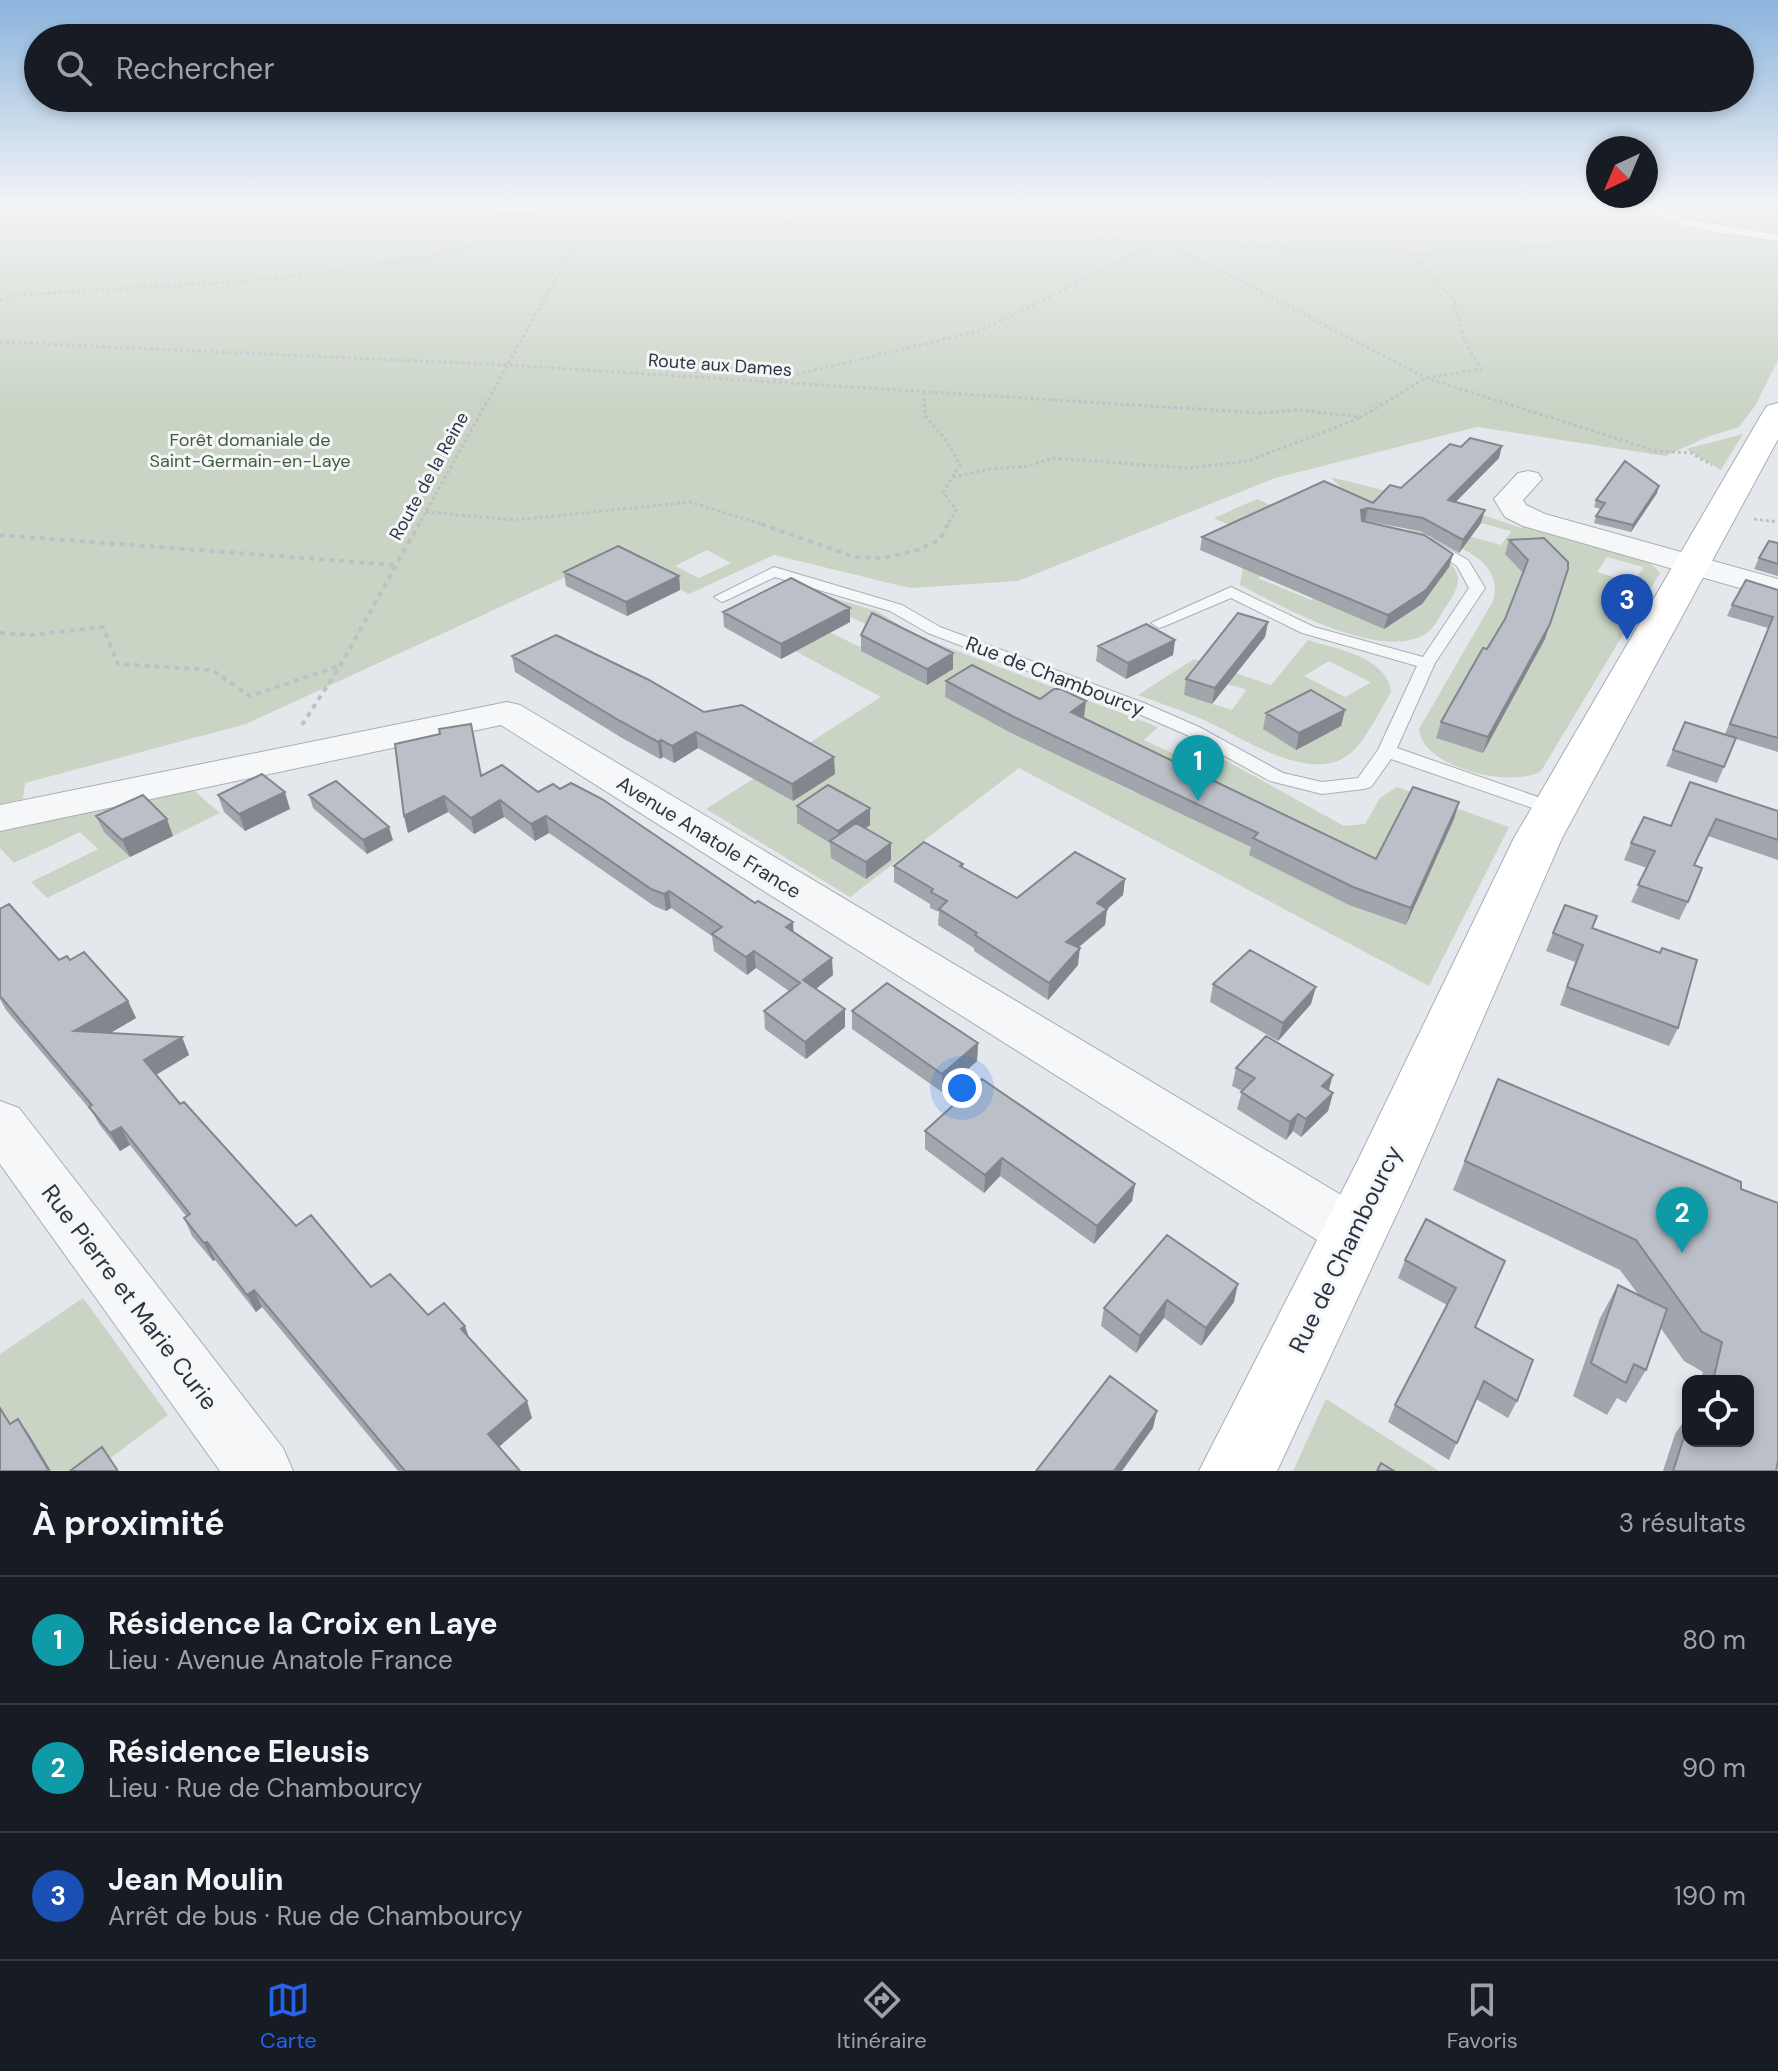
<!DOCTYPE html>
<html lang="fr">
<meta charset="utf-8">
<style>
:root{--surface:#171b24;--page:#20242c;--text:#f1f3f6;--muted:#9ea1a6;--line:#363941;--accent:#2563eb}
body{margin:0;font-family:"DM Sans",sans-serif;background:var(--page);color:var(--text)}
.controls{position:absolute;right:24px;bottom:24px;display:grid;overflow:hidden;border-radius:16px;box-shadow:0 4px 12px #0003}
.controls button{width:72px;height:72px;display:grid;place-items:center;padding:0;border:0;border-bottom:2px solid var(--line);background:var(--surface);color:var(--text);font:40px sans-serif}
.compass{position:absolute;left:1586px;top:136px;width:72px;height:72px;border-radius:50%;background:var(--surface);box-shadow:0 4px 12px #0003;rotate:224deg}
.you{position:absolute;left:962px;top:1088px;width:28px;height:28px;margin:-20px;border:6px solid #fff;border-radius:50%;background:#1a73e8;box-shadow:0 0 0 12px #1a73e833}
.badge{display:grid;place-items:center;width:52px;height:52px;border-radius:50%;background:var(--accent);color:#fff;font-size:26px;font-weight:700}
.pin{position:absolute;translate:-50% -66px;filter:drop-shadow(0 2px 4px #0008)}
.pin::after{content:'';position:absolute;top:42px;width:28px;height:24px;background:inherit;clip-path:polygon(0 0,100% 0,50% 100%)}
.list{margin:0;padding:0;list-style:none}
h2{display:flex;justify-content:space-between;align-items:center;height:104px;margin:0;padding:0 32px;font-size:34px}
h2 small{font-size:26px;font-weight:400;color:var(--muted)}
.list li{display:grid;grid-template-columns:52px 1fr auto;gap:24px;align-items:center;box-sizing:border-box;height:128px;padding:0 32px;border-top:2px solid var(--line)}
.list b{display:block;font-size:30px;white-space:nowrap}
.list p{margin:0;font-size:26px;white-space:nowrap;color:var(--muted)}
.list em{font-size:26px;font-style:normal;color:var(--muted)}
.icon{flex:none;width:44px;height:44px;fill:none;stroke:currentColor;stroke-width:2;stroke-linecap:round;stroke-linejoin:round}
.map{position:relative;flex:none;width:1778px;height:1471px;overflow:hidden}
.search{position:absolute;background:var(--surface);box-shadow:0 4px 12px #0003;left:24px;right:24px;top:24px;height:88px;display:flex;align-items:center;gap:20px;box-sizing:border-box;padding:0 28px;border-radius:44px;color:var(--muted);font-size:30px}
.sheet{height:488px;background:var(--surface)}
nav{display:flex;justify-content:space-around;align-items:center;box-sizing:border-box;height:112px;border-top:2px solid var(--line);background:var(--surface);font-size:22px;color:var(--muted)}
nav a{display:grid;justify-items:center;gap:4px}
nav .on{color:var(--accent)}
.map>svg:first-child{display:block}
.green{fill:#c9d4c5;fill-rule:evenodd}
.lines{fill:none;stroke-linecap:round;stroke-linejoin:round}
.lane-casing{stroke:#a9aeb5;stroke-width:2}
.street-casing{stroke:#a9aeb5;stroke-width:2}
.secondary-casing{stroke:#a9aeb5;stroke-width:2}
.highway-casing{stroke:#8c94a1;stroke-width:2}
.path-far1{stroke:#bdc1c6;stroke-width:3;stroke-dasharray:3 3;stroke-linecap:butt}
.path{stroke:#bdc1c6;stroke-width:4;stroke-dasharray:5 5;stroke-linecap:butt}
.lane{fill:#f6f7f9;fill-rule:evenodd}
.street{fill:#f6f7f9;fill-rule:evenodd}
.secondary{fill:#fff;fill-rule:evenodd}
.highway{fill:#fff;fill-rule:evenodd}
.wall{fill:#a1a5ac}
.shaded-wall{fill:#83868c}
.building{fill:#bbc0c8;stroke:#83868c;stroke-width:2}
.labels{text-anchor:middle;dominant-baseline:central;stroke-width:6;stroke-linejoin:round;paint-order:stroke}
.far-street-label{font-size:18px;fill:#2c3543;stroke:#f4f6f8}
.far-park-label{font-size:18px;fill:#415e3a;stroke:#f4f6f8}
.street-label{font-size:20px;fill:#2c3543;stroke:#f4f6f8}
.near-street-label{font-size:24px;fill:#2c3543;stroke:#f4f6f8}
</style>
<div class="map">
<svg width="1778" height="1471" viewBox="0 0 1778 1471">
<rect width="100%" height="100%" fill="#e4e7eb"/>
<!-- green -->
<path class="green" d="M 0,203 L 1748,203 L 1778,211 L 1778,360 L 1755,406 L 1739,427 L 1710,436 L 1665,456 L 1477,427 L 1275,478 L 1018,581 L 910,588 L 774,555 L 689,594 L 616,555 L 626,549 L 246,724 L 25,783 L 23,799 L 0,804 ZM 707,550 L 731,563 L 699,578 L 675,566 Z
M 1743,434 L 1721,470 L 1686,449 Z
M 1330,477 L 1480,514 L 1521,528 L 1524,526 C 1554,534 1646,549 1660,573 L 1541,771 C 1513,789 1422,768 1419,729 L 1493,601 C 1510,543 1406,535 1377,518 C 1360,509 1345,490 1330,477 ZM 1454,516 L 1511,531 L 1511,532 L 1501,545 L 1443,529 ZM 1607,557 L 1643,567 L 1643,568 L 1633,583 L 1597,572 Z
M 1257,499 L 1314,525 L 1449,562 C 1464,578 1458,588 1447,605 C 1441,614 1435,628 1425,634 C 1381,662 1281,606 1240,585 L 1243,567 L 1280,549 L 1214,518 ZM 1278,565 L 1331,588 L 1311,600 L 1258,578 Z
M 784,583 L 879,612 L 915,635 L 1158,727 L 1144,740 L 1198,765 L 1214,754 L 1344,826 L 1365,824 L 1380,798 L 1397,787 L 1509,827 L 1429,986 L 1019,768 L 850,897 L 706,809 L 881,697 L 724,613 ZM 846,615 L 884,632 L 885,633 L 860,647 L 823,629 ZM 1064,732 L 1082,741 L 1061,757 L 1013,734 ZM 1088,769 L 1161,772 L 1135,793 ZM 1203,775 L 1222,784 L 1209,795 L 1168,807 ZM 1356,873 L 1406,925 L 1342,902 Z
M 1308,640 C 1335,649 1388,657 1391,692 C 1380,710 1369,734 1355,749 C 1316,791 1239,735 1202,719 C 1181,710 1159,703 1138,695 L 1194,659 L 1271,685 ZM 1329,661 L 1370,682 L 1370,683 L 1345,697 L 1304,676 ZM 1198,676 L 1245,689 L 1246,690 L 1232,710 L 1184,695 Z
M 193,790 L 220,813 L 173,836 L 105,832 L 130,857 L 47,898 L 31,882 L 98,849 L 80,832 L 14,863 L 0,848 L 0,831 Z
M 83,1298 L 168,1415 L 93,1471 L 51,1471 L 30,1437 L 16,1430 L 0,1406 L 0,1354 Z
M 1326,1399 L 1439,1471 L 1293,1471 Z"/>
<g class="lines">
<!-- lane casing -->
<g class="lane-casing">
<path id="lane" d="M 362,203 L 592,210 L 596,213 L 592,216 L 366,206 Z
M 1636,203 L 1646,203 L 1687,219 L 1778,235 L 1778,241 C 1736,234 1669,231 1636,203 Z
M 1431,539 L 1468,560 L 1485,588 L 1435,663 L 1397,748 L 1561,805 L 1564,809 L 1561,813 L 1547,813 L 1391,759 L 1371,787 L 1364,789 L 1322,794 L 1270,781 L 1187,735 L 1132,711 L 928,633 L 890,611 L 775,577 L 727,600 L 722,602 L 714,597 L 774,567 L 902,605 L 940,627 L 1144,703 L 1199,727 L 1283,773 L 1322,782 L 1358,778 L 1378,750 L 1417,666 L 1302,633 L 1231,598 L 1165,626 L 1159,628 L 1151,623 L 1231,587 L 1314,627 L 1423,657 L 1469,588 L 1457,566 L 1426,546 L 1426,540 Z"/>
</g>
<!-- street casing -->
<g class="street-casing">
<path id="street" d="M 1528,471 L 1538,473 L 1542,479 L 1523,500 L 1526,505 L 1545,514 L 1778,579 L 1778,599 L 1523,526 L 1505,517 L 1494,499 L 1518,473 Z
M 507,702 L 520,705 L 1373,1214 L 1381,1232 L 1373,1250 L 1353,1257 L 1333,1250 L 501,725 L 0,831 L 0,805 Z
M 0,1101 L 19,1108 L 283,1448 L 293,1471 L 220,1471 L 0,1164 Z"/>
</g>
<!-- secondary casing -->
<g class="secondary-casing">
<path id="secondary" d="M 1778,403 L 1778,439 L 1562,838 L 1413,1179 L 1277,1471 L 1199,1471 L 1357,1162 L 1514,838 L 1763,412 L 1767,406 Z"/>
</g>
<!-- highway casing -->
<g class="highway-casing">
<path id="highway" d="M 1756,203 L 1778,203 L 1778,212 L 1759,207 Z"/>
</g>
<!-- path-far1 -->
<path class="path-far1" d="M 1090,203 L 1426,378 L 1656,451 L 1691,453 L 1712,465
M 1535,203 L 1571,212 L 1630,220
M 608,210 L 651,203
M 609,214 L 1412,254 L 1665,239
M 0,300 L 18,295 L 264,280 L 429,257 L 521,232
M 0,342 L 508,365 L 1259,413 L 1298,410 L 1361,417 L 1426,378 L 1481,369 L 1463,337 L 1454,300 L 1412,254 L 1356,203
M 773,380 L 979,331 L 1161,242
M 924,392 L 925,416 L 946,440 L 960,465 L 943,492 L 956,510 L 947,526
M 953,477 L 990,469 L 1028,466 L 1053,458 L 1188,468 L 1248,461 L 1360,418
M 426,512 L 516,520 L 690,502 L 768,526
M 1754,519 L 1778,522
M 418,526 L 581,233"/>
<!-- path -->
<path class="path" d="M 761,524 L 854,557 L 883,558 L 918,550 L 940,539 L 948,524
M 0,535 L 395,565
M 0,633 L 31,635 L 103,627 L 118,664 L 212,670 L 250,696 L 339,666
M 302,725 L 340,666 L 419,524"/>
<!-- lane -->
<use href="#lane" class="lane"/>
<!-- street -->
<use href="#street" class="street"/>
<!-- secondary -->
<use href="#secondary" class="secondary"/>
<!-- highway -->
<use href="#highway" class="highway"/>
</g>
<!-- wall -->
<path class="wall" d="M 1499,458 L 1455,502 L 1481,523 L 1459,553 L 1420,531 L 1365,521 L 1453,554 L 1449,567 L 1422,604 L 1384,629 L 1200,550 L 1202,537 L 1373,503 L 1401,488 Z
M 1657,493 L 1631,532 L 1594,523 L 1596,516 L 1601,509 L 1594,507 L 1596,500 Z
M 1544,538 L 1545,639 L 1483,753 L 1436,738 L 1441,722 L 1505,619 L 1523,573 L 1505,554 L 1509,540 Z
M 1778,543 L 1778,576 L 1754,569 L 1759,558 Z
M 564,572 L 679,576 L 680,590 L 627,616 L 566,586 Z
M 1778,590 L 1778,752 L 1736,739 L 1717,783 L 1666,766 L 1685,722 L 1725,734 L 1768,628 L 1727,616 L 1732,605 Z
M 850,608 L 850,622 L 781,659 L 724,627 L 723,612 Z
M 1268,622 L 1265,637 L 1212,704 L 1184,695 L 1186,679 Z
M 861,635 L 953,653 L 953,669 L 927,685 L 861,651 Z
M 1175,640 L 1173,655 L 1126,679 L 1096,661 L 1098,646 Z
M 512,656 L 704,712 L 835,774 L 793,801 L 698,748 L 674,763 L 663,757 L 660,759 L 622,738 L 515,672 Z
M 946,681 L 1040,699 L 1084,717 L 1083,717 L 1376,859 L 1459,802 L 1454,819 L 1406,925 L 1349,905 L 1249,855 L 1251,847 L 1013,734 L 945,697 Z
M 1345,710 L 1341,726 L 1296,750 L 1263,729 L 1266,713 Z
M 440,734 L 482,776 L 538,792 L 560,789 L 793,932 L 833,975 L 816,989 L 845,1009 L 845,1027 L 806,1059 L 765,1029 L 764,1011 L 789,991 L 756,968 L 747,975 L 714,951 L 712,936 L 671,908 L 666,911 L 654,906 L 549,833 L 535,841 L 504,817 L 474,834 L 448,812 L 408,833 L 404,816 Z
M 218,795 L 290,809 L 245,831 L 224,812 Z
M 309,795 L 393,840 L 367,854 L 313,808 Z
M 797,806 L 870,825 L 865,828 L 891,843 L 891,860 L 866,879 L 831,858 L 830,843 L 797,823 Z
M 1778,811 L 1778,860 L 1708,836 L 1694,866 L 1688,902 L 1679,920 L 1631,902 L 1647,868 L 1624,860 L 1631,843 L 1671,826 Z
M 96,816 L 173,836 L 130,857 L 104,832 Z
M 963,864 L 963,868 L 1017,898 L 1125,879 L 1123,895 L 1107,909 L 1105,925 L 1078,948 L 1078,965 L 1048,1000 L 974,951 L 974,948 L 938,925 L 939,912 L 930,908 L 930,904 L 894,882 L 894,866 Z
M 0,909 L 59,960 L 70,960 L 128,1001 L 136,1018 L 110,1033 L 182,1037 L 189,1055 L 156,1075 L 180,1104 L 296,1226 L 371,1287 L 428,1315 L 470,1339 L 532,1418 L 499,1447 L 520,1471 L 398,1471 L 262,1307 L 256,1312 L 215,1260 L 213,1261 L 192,1236 L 184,1218 L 186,1216 L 130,1145 L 120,1151 L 99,1124 L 93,1113 L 6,1010 L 0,999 Z
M 1592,928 L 1678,1028 L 1669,1046 L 1560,1005 L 1575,962 L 1546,951 L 1553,933 Z
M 1213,984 L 1311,1004 L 1278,1041 L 1210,1002 Z
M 852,1011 L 978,1043 L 977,1061 L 942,1092 L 852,1029 Z
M 1236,1068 L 1329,1090 L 1333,1093 L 1328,1111 L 1301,1137 L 1293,1131 L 1286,1140 L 1237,1109 L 1242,1091 L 1232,1086 Z
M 1498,1079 L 1741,1182 L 1776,1471 L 1663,1471 L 1675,1434 L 1688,1415 L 1688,1441 L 1748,1381 L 1701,1381 L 1703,1372 L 1684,1361 L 1660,1327 L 1646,1370 L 1626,1403 L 1617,1398 L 1607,1415 L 1573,1396 L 1600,1318 L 1618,1285 L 1638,1294 L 1620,1270 L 1453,1190 Z
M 925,1131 L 1135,1184 L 1132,1201 L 1094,1244 L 1000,1176 L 984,1193 L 925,1149 Z
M 1426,1219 L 1475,1327 L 1517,1401 L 1508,1418 L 1476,1399 L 1449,1460 L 1388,1422 L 1395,1405 L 1447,1305 L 1398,1278 L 1405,1260 Z
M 1167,1235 L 1234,1302 L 1201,1346 L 1164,1318 L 1136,1353 L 1101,1326 L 1104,1308 Z"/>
<!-- shaded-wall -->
<path class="shaded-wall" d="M 1502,446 L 1499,458 L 1445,513 L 1448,500 Z
M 1659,486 L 1657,493 L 1631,532 L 1633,525 Z
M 1368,508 L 1365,521 L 1358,523 L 1361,510 Z
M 1485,510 L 1481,523 L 1459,553 L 1463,540 Z
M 1453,554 L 1449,567 L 1422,604 L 1384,629 L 1388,615 Z
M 679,576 L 680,590 L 627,616 L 626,602 Z
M 850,608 L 850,622 L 781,659 L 781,644 Z
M 1268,622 L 1265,637 L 1212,704 L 1215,688 Z
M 1550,624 L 1545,639 L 1483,753 L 1488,737 Z
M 1175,640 L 1173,655 L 1126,679 L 1128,663 Z
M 953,653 L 953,669 L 927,685 L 927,669 Z
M 1086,701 L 1084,717 L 1070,728 L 1071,712 Z
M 1345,710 L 1341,726 L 1296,750 L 1299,733 Z
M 696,732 L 698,748 L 674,763 L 672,746 Z
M 661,740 L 663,757 L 660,759 L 658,742 Z
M 834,757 L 835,774 L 793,801 L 792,784 Z
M 285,792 L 290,809 L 245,831 L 239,814 Z
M 444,796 L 448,812 L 408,833 L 404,816 Z
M 500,800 L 504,817 L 474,834 L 471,818 Z
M 1459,802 L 1454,819 L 1406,925 L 1411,908 Z
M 870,808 L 870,825 L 840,846 L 839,846 L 838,831 Z
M 546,816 L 549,833 L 535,841 L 531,824 Z
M 167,819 L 173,836 L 130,857 L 122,840 Z
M 389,827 L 393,840 L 367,854 L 363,840 Z
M 891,843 L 891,860 L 866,879 L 866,862 Z
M 1125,879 L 1123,895 L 1107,909 L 1105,925 L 1064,959 L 1066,942 L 1097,903 Z
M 669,891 L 671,908 L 666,911 L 664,894 Z
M 793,922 L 794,939 L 786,927 Z
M 1080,948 L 1078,965 L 1048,1000 L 1049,983 Z
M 754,951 L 756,968 L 747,975 L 746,957 Z
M 832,958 L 833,975 L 804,998 L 803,980 Z
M 1316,987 L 1311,1004 L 1278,1041 L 1283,1023 Z
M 128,1001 L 136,1018 L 83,1049 L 74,1031 Z
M 845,1009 L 845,1027 L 806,1059 L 805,1042 Z
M 182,1037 L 189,1055 L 152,1077 L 144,1060 Z
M 978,1043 L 977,1061 L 942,1092 L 942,1074 Z
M 1333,1075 L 1328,1093 L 1322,1086 Z
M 1333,1093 L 1328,1111 L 1301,1137 L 1306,1119 Z
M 1298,1114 L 1293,1131 L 1286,1140 L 1290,1122 Z
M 121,1127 L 130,1145 L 120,1151 L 110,1133 Z
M 1002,1158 L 1000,1176 L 984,1193 L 985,1175 Z
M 1135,1184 L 1132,1201 L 1094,1244 L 1097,1226 Z
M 207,1242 L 215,1260 L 213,1261 L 204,1243 Z
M 1238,1284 L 1234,1302 L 1201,1346 L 1206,1328 Z
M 254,1290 L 262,1307 L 256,1312 L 247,1295 Z
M 1167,1300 L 1164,1318 L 1136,1353 L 1140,1336 Z
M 465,1326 L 471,1343 L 461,1329 Z
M 527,1401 L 532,1418 L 494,1451 L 488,1434 Z
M 1157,1411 L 1153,1428 L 1122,1471 L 1114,1471 Z
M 18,1419 L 30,1436 L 51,1471 L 49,1471 Z"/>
<!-- building -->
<path class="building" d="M 1470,438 L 1502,446 L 1448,500 L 1485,510 L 1463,540 L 1423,518 L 1368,508 L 1361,510 L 1362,521 L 1424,535 L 1453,554 L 1426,590 L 1388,615 L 1202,537 L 1324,481 L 1373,503 L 1390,485 L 1401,488 L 1450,444 L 1461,447 Z
M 1625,461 L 1659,486 L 1633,525 L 1596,516 L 1605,503 L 1596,500 Z
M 1544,538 L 1568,562 L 1568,569 L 1550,624 L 1488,737 L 1441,722 L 1483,648 L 1487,649 L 1505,619 L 1528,560 L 1509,540 Z
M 1769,541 L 1778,543 L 1778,564 L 1759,558 Z
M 618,546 L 679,576 L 626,602 L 564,572 Z
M 791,578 L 850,608 L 781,644 L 723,612 Z
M 1746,580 L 1778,590 L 1778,738 L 1730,724 L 1773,617 L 1732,605 Z
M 872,613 L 953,653 L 927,669 L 861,635 Z
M 1238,613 L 1268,622 L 1215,688 L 1186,679 Z
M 1146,624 L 1175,640 L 1128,663 L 1098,646 Z
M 556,635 L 649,680 L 704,712 L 742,705 L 834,757 L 792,784 L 696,732 L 672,746 L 661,740 L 658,742 L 620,721 L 512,656 Z
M 972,665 L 1040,699 L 1054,689 L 1061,689 L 1086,701 L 1071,712 L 1376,859 L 1413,787 L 1459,802 L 1411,908 L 1353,887 L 1253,838 L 1258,833 L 1014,717 L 946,681 Z
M 1311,690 L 1345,710 L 1299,733 L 1266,713 Z
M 1685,722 L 1736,738 L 1724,767 L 1673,750 Z
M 471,724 L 481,776 L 502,765 L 538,792 L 553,784 L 560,789 L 571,783 L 602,799 L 755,903 L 758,901 L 793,922 L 786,927 L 832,958 L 803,980 L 845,1009 L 805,1042 L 764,1011 L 800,983 L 754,951 L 746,957 L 712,934 L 722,927 L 669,891 L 664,894 L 651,889 L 546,816 L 531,824 L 500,800 L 471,818 L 444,796 L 404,816 L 395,744 L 440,734 L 439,729 Z
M 262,774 L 285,792 L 239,814 L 218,795 Z
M 336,781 L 389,827 L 363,840 L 309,795 Z
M 1690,782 L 1778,811 L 1778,840 L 1716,819 L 1694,865 L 1702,868 L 1688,902 L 1638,885 L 1655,851 L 1631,843 L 1644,817 L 1671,826 Z
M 828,785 L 870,808 L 838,831 L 797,806 Z
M 143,795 L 167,819 L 122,840 L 96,816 Z
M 856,823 L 891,843 L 866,862 L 830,841 Z
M 924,842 L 963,864 L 960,866 L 1017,898 L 1075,852 L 1125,879 L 1097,903 L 1107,909 L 1066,942 L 1080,948 L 1049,983 L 975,935 L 977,933 L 939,909 L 947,901 L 931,892 L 933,889 L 894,866 Z
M 9,904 L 59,960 L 67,956 L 70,960 L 84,952 L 128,1001 L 74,1031 L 182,1037 L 144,1060 L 180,1104 L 184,1102 L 296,1226 L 311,1215 L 371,1287 L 390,1274 L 428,1315 L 444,1303 L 465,1326 L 461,1329 L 527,1401 L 488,1434 L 520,1471 L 405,1471 L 254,1290 L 247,1295 L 207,1242 L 204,1243 L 184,1218 L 190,1214 L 121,1127 L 110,1133 L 89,1107 L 92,1105 L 0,996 L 0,909 Z
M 1565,905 L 1597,916 L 1592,928 L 1660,953 L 1662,948 L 1697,960 L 1678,1028 L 1567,987 L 1583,945 L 1553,933 Z
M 1250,950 L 1316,987 L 1283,1023 L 1213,984 Z
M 887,983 L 978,1043 L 942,1074 L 852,1011 Z
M 1266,1036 L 1333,1075 L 1322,1086 L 1333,1093 L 1306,1119 L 1298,1114 L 1290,1122 L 1241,1092 L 1255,1078 L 1236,1068 Z
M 982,1079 L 1135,1184 L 1097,1226 L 1002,1158 L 985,1175 L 925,1131 Z
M 1498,1079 L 1741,1182 L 1741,1189 L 1778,1203 L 1778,1461 L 1776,1471 L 1673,1471 L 1688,1425 L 1688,1441 L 1748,1441 L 1748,1381 L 1713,1381 L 1722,1342 L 1702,1332 L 1636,1240 L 1465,1161 Z
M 1426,1219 L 1505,1261 L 1475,1327 L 1533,1360 L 1517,1401 L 1484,1381 L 1457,1443 L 1395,1405 L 1456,1288 L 1405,1260 Z
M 1167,1235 L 1238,1284 L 1206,1328 L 1167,1300 L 1140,1336 L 1104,1308 Z
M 1618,1285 L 1667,1309 L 1646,1370 L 1634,1364 L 1626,1383 L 1591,1363 Z
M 1110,1376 L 1157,1411 L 1114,1471 L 1036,1471 Z
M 0,1408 L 10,1424 L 18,1419 L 49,1471 L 0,1471 Z
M 102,1447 L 118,1471 L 70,1471 Z
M 1381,1463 L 1394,1471 L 1377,1471 Z"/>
<!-- sky -->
<linearGradient id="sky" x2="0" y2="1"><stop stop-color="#8bb4dc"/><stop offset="0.5" stop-color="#f3f4f6"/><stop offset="1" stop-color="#f3f4f6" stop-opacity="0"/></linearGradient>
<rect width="1778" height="409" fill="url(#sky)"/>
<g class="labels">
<!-- far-street labels -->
<g class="far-street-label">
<text transform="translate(720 365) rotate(4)">Route aux Dames</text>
<text transform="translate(429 476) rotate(-61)">Route de la Reine</text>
</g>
<!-- far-park labels -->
<g class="far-park-label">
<text x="250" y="440">Forêt domaniale de<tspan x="250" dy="21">Saint-Germain-en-Laye</tspan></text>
</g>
<!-- street labels -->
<g class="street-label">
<text transform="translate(1055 676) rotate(21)">Rue de Chambourcy</text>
<text transform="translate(709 837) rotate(32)">Avenue Anatole France</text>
</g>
<!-- near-street labels -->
<g class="near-street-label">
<text transform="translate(1345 1249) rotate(-64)">Rue de Chambourcy</text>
<text transform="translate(130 1297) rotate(53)">Rue Pierre et Marie Curie</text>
</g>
</g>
</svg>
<div class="controls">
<button><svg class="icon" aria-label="locate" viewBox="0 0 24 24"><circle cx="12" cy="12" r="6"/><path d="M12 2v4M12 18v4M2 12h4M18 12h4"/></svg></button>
</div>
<svg class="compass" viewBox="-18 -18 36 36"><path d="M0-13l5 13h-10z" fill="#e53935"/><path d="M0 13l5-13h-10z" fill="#9ea1a6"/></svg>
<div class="you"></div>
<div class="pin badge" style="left:1198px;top:801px;background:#0f9aa8">1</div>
<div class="pin badge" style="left:1682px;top:1253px;background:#0f9aa8">2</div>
<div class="pin badge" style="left:1627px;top:640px;background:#1a4fb4">3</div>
<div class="search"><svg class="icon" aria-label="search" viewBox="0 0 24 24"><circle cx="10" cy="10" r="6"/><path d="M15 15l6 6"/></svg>Rechercher</div>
</div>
<section class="sheet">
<h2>À proximité<small>3 résultats</small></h2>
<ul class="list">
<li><span class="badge" style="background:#0f9aa8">1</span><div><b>Résidence la Croix en Laye</b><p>Lieu · Avenue Anatole France</p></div><em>80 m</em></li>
<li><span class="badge" style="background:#0f9aa8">2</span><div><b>Résidence Eleusis</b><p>Lieu · Rue de Chambourcy</p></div><em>90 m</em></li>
<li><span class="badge" style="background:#1a4fb4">3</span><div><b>Jean Moulin</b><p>Arrêt de bus · Rue de Chambourcy</p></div><em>190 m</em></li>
</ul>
</section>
<nav>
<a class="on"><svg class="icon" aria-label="map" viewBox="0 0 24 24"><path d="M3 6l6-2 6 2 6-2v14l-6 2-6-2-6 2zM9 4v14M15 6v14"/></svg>Carte</a>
<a><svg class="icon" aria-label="directions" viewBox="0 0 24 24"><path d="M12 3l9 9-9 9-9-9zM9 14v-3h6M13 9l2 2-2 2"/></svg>Itinéraire</a>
<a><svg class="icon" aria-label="saved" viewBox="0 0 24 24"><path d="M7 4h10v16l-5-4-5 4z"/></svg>Favoris</a>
</nav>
